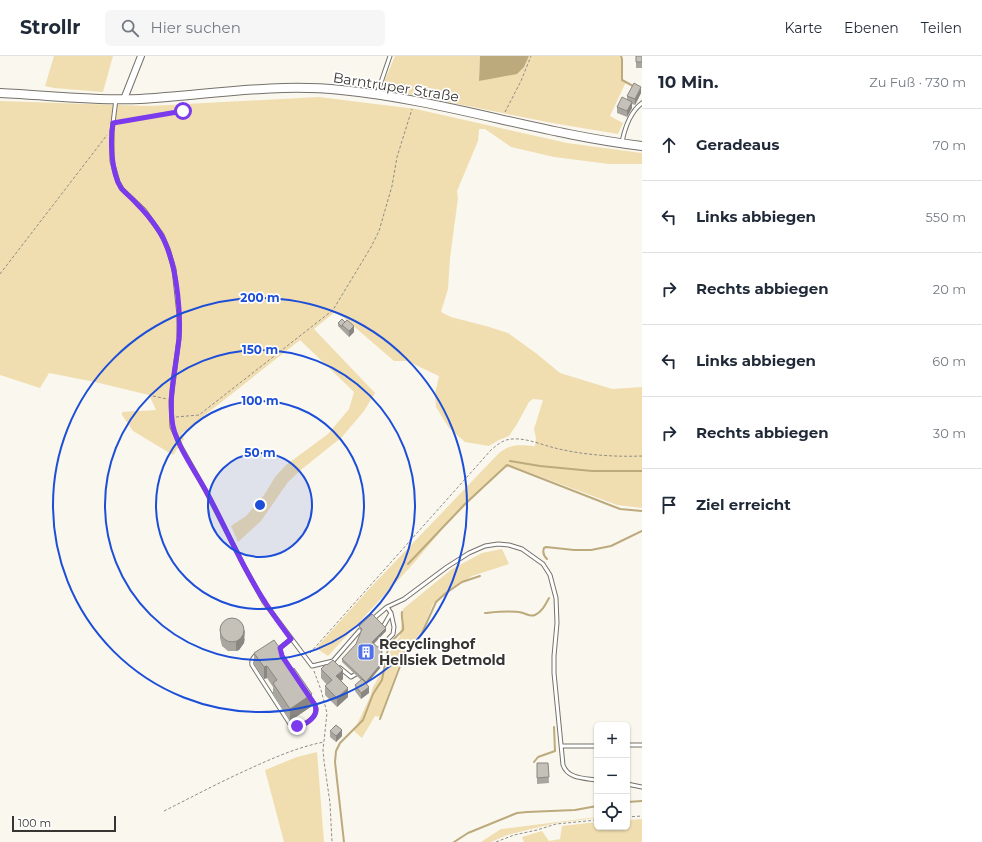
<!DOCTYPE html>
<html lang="de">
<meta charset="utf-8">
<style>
:root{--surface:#fff;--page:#f6f6f7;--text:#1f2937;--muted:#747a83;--line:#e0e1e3}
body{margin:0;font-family:Montserrat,sans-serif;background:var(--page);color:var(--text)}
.controls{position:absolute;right:12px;bottom:12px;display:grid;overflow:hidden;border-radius:6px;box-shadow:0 1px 3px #0004}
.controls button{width:36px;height:36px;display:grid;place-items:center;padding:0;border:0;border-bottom:1px solid var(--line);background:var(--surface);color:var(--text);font:20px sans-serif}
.scale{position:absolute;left:12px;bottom:10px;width:104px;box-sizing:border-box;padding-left:4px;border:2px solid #363531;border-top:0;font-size:11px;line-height:14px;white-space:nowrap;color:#363531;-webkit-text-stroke:3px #fff;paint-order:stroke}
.stop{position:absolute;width:12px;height:12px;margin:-9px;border:3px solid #7c3aed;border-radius:50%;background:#fff}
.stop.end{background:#7c3aed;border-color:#fff;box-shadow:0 1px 4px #0008}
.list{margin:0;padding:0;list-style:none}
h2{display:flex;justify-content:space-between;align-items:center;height:52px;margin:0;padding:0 16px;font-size:17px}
h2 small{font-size:13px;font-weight:400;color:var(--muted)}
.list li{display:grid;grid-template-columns:26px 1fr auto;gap:12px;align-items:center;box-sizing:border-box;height:72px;padding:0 16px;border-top:1px solid var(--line)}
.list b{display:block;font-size:15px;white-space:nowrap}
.list em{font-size:13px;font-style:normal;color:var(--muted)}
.icon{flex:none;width:22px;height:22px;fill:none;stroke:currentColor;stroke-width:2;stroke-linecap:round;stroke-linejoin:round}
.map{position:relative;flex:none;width:642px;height:786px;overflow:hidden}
header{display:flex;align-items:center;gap:24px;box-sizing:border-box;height:56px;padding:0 20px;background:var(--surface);border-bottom:1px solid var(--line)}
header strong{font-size:19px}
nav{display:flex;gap:22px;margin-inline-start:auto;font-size:14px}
.search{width:280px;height:36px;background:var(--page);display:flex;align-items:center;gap:10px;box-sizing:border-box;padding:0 14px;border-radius:6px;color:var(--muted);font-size:15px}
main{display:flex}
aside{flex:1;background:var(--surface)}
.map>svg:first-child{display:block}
.green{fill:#f0deb1}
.water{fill:#bca97c}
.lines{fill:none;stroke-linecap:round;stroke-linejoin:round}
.stream{stroke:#bca97c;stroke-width:2}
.service-casing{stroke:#75726b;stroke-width:5}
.minor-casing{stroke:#75726b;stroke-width:8}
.secondary-casing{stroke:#75726b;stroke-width:10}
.path{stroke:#8f8d87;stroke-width:1;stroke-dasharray:3 2;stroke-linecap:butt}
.service{stroke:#fff;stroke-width:3}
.minor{stroke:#fff;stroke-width:6}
.secondary{stroke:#fff;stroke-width:8}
.wall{fill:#a9a69f}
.shaded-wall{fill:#8a8782}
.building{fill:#c5c1b9;stroke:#8a8782}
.route{stroke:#7c3aed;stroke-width:5}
.ring{fill:none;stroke:#1d4ed8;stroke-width:2}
.labels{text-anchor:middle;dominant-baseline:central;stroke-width:3.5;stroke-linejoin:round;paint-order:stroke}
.street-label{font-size:14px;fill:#363531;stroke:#fff}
.poi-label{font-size:14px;font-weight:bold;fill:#363531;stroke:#fff;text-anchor:start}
.centre{fill:#1d4ed8;stroke:#fff;stroke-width:2}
.ring-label{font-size:12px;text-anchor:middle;font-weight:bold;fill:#1d4ed8;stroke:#fff;stroke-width:3.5;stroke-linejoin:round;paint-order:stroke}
</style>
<header>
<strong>Strollr</strong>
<div class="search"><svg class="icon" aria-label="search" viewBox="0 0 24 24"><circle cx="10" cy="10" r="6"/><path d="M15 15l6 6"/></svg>Hier suchen</div>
<nav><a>Karte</a><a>Ebenen</a><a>Teilen</a></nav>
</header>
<main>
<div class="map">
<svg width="642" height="786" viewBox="0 0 642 786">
<rect width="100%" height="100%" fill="#faf7ee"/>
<!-- green -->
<path class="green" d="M 54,0 L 113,0 L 103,36 L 54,32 L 45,30 Z
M 395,0 L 480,0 L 479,25 L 524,11 L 529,0 L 621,0 L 622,3 L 622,24 L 626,26 L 610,60 L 623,67 L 618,78 L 552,67 L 383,33 L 383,28 Z
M 319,41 L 416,53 L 567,87 L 642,97 L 642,108 L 609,108 L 554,101 L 511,91 L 485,73 L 479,73 L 478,85 L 457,135 L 458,142 L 450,202 L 448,233 L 441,256 L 451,261 L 486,270 L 508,277 L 537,298 L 560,317 L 612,333 L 642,331 L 642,452 L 617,449 L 512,410 L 502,413 L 445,470 L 413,508 L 328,600 L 316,592 L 369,533 L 499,397 C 511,387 520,389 535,390 L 536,382 L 534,373 L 543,344 L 533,343 L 529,346 L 517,368 L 509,380 L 499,384 L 489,390 L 465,386 L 449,372 L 436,351 L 435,338 L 439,320 L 407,305 L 394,305 L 336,255 L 314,273 L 375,337 L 364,355 L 342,381 L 302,413 L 288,426 L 261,465 L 238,486 L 231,470 L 246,460 L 264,439 L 275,421 L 286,409 L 328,378 L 349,353 L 354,336 L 300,284 L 181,378 L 184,383 L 173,399 L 133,375 L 122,359 L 122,356 L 156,354 L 149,339 L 95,326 L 49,317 L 40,332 L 0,319 L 0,45 L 149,50 Z
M 502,493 L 509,508 L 472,520 L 442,540 L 433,548 L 422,575 L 406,595 L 399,609 L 380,661 L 375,660 L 362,682 L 354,675 L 370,641 L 373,631 L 385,610 L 389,598 L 400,580 L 403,553 L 452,513 L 482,497 Z
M 317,696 L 324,786 L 284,786 L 265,714 L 297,701 Z
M 597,761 L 597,762 L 556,767 L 507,779 L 491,786 L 481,786 L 501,773 Z
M 642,763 L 642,786 L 524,786 L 522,781 L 542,775 L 549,785 L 560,783 L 562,770 L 597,766 L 597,771 L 627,771 L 627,764 Z"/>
<!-- water -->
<path class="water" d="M 480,0 L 529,0 L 524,11 L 517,18 L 479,25 Z"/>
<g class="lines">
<!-- stream -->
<path class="stream" d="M 621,0 L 622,3 L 622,24 L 633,30
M 510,405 L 540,410 L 592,415 L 642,415
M 547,503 C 544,500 542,497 544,492 L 546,491 L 574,494 L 591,494 L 611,490 L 642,475
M 408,508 L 465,448 L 507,409 L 620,453 L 642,455
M 485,557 C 496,556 512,554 523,557 C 527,558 530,561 535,559 C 542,556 545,549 549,542
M 380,663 L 405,597 L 414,588 L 422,577 L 436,546 L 446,537 L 462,526 L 480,520
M 534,706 L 538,701 L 555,695 L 554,671
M 627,746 L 642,745
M 344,786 L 335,706 L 336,695 L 340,687 L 363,664 L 373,638 L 382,624 L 387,597 L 391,586 L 403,574 C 404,568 401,563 402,556
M 454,786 L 468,777 L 517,757 L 527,756 L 575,754 L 597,750"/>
<!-- service casing -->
<g class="service-casing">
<path id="service" d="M 377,38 L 390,0
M 116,43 L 112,75 L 112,105 L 118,126 L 122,133 L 144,154 L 162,179 L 168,193 L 174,213 L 179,259 L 179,282 L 171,344 L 172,371 L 181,391 L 207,437 L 244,510 L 264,546 L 312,610 L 333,605 L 360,574
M 622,86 C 625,71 630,56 642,47
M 374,562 L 387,551 L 404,543 L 447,511 L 469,497 L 485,490 L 498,488 L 509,489 L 522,493 L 543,508 L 550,519 L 556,542 L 557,567 L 554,600 L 554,617 L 563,709 C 568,723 584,722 597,724
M 383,571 L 391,557 L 387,551
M 378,594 L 393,578 L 394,571 L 391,557
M 280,595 L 280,592 L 291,583
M 257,598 C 253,601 251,604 252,609 L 290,668 C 293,670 295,671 299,670 C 305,669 317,661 316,653 C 316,649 312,645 310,642
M 282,601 L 292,616
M 340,612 L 351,621 L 356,618
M 627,689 L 642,689
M 561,690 L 597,690
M 627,728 L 642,731"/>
</g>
<!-- minor casing -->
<g class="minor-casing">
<path id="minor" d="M 124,43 L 126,38 L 141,0"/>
</g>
<!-- secondary casing -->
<g class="secondary-casing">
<path id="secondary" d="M 0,37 C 47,39 93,45 140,43 C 207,39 274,27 341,34 C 443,44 541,78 642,90"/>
</g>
<!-- path -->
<path class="path" d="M 505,56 L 521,25 L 531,0
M 119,66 L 183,55 L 187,47
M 0,218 L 107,79
M 153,340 L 167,343
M 176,361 L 199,359 L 333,254 L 371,191 L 379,175 L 392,130 L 397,101 L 412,53
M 310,597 L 491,394 C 498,388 504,383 513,383 C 527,382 542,389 555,392 C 583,399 613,401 642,400
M 314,615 L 321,634 L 327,657 L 323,694 L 324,705 L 330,747 L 332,786
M 164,755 C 192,741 220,726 249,713 C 273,702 298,691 324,686
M 627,761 L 642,760
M 496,786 L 514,779 L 537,774 L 556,768 L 597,764"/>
<!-- service -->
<use href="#service" class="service"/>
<!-- minor -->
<use href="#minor" class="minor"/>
<!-- secondary -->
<use href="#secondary" class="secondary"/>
</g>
<!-- wall -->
<path class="wall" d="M 636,0 L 642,0 L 642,12 L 636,12 Z
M 641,37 L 635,49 L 632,48 L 632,52 L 627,61 L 617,57 L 617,51 L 627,43 L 627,40 Z
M 338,267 L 354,276 L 349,281 L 338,270 Z
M 359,570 L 386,575 L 374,588 L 382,598 L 380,612 L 366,628 L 369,637 L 361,643 L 355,635 L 355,629 L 361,624 L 342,606 L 342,603 L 356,588 L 361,575 L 359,573 Z
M 220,573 L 245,583 L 244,587 L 239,594 L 236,595 L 228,595 L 222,590 L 220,582 Z
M 254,597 L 284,604 L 312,650 L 290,665 L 273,639 L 273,631 L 267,622 L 264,623 L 254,608 Z
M 321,613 L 343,623 L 341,625 L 348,641 L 337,651 L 325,639 L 325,630 L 327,629 L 321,622 Z
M 330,675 L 342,680 L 336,686 L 330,681 Z
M 537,707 L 548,707 L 549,727 L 537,728 Z"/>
<!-- shaded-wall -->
<path class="shaded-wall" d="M 641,31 L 641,37 L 635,49 L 635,43 Z
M 632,45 L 632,52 L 627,61 L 627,55 Z
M 354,270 L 354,276 L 349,281 L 349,275 Z
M 386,572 L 386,575 L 372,589 L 372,586 Z
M 245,574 L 244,587 L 239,594 L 236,595 L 236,586 Z
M 382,595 L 380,612 L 366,629 L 366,626 Z
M 284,598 L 284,610 L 281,600 Z
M 267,610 L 267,622 L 264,623 L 264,611 Z
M 343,614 L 343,623 L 336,629 L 336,620 Z
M 369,631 L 369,637 L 361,643 L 361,637 Z
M 348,632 L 348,641 L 337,651 L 337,642 Z
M 312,638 L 312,650 L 290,665 L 290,653 Z
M 342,674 L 342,680 L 336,686 L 336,680 Z"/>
<!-- building -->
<path class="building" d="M 636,0 L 642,0 L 642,6 L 636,6 Z
M 634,27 L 641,31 L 635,43 L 627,40 Z
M 622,41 L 632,46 L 627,55 L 617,51 Z
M 342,263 L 345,266 L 342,269 L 342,271 L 338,267 Z
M 347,264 L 354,270 L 349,275 L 342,269 Z
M 372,558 L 386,572 L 372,586 L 382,595 L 380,609 L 366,626 L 342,603 L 356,588 L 362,573 L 359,570 Z
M220 574a12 12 0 1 1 24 0a12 12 0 1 1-24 0Z
M 274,584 L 284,598 L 281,600 L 291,614 L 294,612 L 312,638 L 290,653 L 273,627 L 277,624 L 267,610 L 264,611 L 254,597 Z
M 333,604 L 343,614 L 336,620 L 348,632 L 337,642 L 325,630 L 332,624 L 321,613 L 326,608 L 327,609 Z
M 362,623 L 369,631 L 361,637 L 355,629 Z
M 336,669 L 342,674 L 336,680 L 330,675 Z
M 537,707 L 548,707 L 549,721 L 537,722 Z"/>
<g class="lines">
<!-- route -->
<path class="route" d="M 183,55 L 113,67 C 110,85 111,116 121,132 C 125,137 132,142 136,147 C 149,160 162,176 168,194 C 177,218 181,257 179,283 C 176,310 169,337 172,364 C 174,387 196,416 207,437 C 227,473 242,512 265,546 C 273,559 282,571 291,583 L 280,592 L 282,600 L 315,649 C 319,661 307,668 297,670"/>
</g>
<!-- distance rings -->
<circle cx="260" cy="449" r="52" fill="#1d4ed8" fill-opacity=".12"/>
<g class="ring">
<circle cx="260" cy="449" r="52"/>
<circle cx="260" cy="449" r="104"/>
<circle cx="260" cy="449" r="155"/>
<circle cx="260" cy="449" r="207"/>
</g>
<!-- icons -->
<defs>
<g id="building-square" transform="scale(0.9)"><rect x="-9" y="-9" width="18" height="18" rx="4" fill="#5071e6" stroke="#fff"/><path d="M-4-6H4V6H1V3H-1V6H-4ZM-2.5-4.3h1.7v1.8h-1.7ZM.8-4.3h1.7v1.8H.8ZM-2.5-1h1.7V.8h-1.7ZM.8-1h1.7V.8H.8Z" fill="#fff"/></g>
</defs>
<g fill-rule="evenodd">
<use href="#building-square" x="366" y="596"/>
</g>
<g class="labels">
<!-- street labels -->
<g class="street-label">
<text transform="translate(396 31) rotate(9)">Barntruper Straße</text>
</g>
<!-- poi labels -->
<g class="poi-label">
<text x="379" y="588">Recyclinghof<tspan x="379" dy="16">Hellsiek Detmold</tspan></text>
</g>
</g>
<circle cx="260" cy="449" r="6" class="centre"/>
<g class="ring-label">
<text x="260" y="246">200 m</text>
<text x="260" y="298">150 m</text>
<text x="260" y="349">100 m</text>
<text x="260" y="401">50 m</text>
</g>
</svg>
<div class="controls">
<button>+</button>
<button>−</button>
<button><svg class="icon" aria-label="locate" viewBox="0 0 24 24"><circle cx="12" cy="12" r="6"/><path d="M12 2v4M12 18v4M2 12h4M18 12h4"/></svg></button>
</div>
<div class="scale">100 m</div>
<div class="stop" style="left:183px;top:55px"></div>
<div class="stop end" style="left:297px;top:670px"></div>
</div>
<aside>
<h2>10 Min.<small>Zu Fuß · 730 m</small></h2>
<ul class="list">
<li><svg class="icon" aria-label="ahead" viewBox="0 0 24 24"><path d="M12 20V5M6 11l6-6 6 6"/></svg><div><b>Geradeaus</b></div><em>70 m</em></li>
<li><svg class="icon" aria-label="left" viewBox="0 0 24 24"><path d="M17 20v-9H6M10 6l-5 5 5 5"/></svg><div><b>Links abbiegen</b></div><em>550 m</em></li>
<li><svg class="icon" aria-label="right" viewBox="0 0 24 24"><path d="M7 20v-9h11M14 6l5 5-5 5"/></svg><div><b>Rechts abbiegen</b></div><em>20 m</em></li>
<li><svg class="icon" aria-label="left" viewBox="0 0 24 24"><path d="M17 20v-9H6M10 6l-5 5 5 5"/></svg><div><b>Links abbiegen</b></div><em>60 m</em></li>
<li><svg class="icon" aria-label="right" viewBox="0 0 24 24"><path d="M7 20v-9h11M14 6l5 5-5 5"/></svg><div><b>Rechts abbiegen</b></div><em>30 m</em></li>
<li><svg class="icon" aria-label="arrive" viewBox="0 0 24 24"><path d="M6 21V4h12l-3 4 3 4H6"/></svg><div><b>Ziel erreicht</b></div></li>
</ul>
</aside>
</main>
